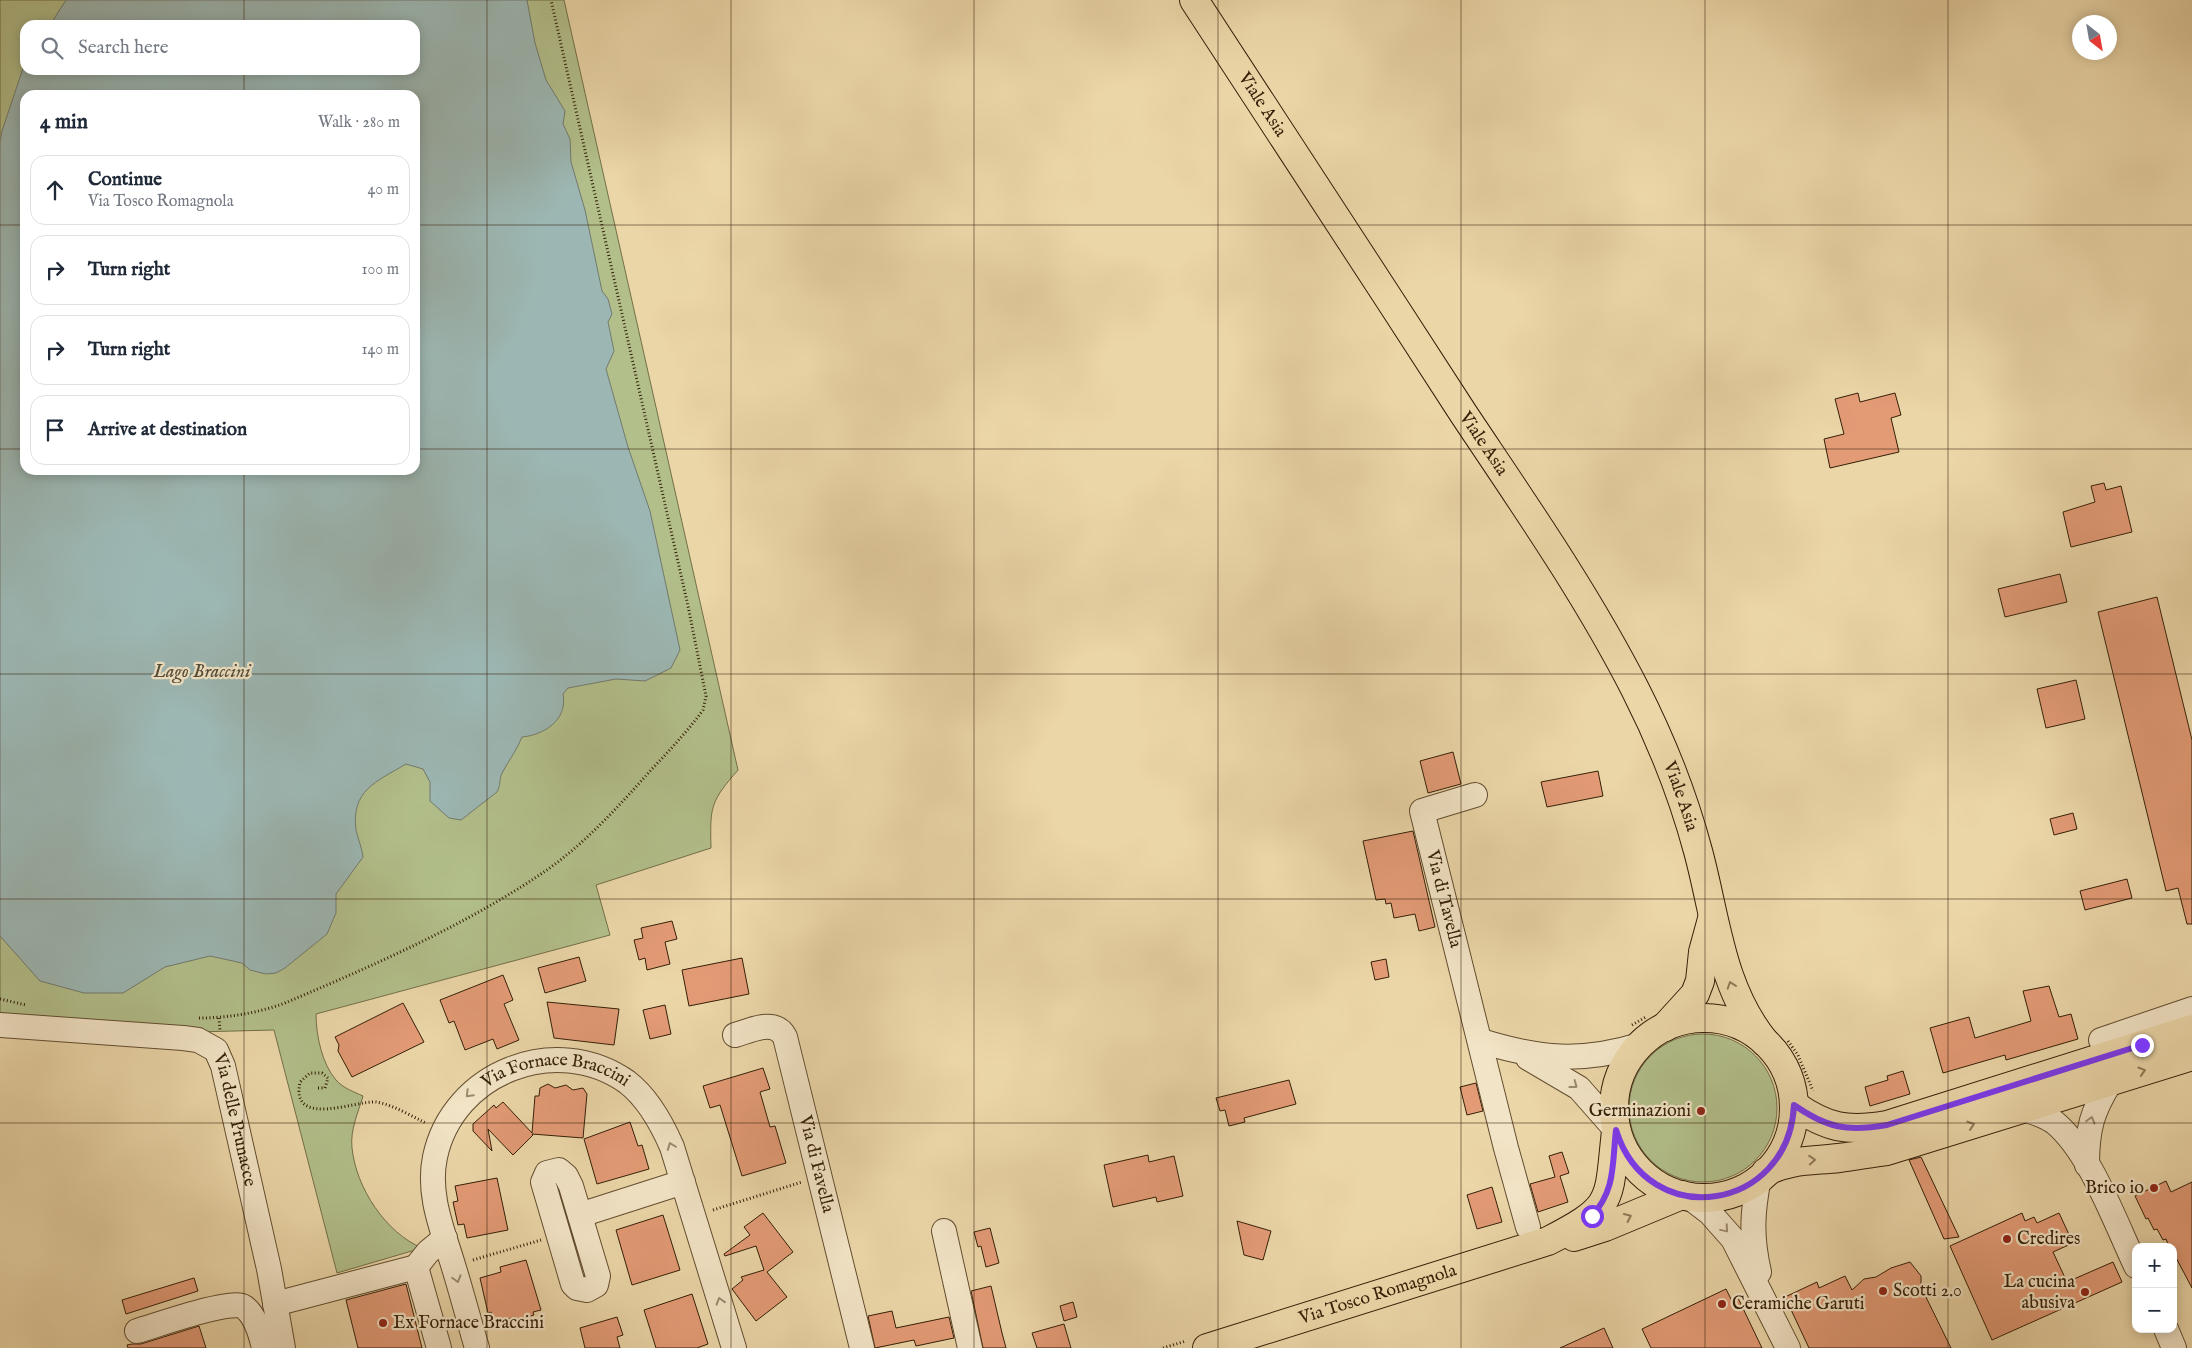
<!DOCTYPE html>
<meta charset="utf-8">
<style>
:root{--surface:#fff;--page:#f2f2f3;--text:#1f2937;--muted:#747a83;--line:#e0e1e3}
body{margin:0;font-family:"IM FELL English",serif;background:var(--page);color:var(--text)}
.controls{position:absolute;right:15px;bottom:15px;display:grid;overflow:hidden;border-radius:10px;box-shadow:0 2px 12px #0003}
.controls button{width:45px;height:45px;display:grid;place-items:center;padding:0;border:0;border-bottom:1px solid var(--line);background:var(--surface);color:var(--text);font:25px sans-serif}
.compass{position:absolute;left:2072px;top:15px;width:45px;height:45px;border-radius:50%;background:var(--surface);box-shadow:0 2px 12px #0003;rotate:149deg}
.stop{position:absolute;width:15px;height:15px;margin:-11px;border:4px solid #7c3aed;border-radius:50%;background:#fff}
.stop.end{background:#7c3aed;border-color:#fff;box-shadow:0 1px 5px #0008}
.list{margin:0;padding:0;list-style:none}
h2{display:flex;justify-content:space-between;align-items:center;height:65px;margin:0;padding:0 20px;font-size:21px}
h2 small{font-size:16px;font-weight:400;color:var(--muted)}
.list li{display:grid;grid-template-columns:32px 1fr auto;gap:15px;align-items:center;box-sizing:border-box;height:70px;margin:0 10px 10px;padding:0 10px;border:1px solid var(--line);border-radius:15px}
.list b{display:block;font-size:19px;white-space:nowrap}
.list p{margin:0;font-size:16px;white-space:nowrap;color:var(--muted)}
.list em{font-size:16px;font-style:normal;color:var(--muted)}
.icon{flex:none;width:28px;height:28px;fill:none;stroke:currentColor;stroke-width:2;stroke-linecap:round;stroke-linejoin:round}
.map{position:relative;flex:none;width:2192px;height:1348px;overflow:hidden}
.search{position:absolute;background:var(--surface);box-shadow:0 2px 12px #0003;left:20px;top:20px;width:400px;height:55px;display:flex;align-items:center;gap:12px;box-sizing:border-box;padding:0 18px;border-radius:15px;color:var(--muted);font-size:19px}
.panel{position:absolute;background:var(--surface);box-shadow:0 2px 12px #0003;left:20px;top:90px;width:400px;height:385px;border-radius:15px}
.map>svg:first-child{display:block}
.green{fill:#b2bf8b;stroke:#736f49;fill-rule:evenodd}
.water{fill:#9cb7b3;stroke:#727a6e;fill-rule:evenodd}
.building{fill:#e39b76;stroke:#341f07}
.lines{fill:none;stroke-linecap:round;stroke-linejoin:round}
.minor-casing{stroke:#624d2f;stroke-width:26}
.major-casing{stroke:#341f07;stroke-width:30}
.path{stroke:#341f07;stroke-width:3;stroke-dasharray:1 2.5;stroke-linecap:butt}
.minor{stroke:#f2e4c6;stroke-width:24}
.major{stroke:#ebd6a8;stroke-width:28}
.oneway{stroke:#907a58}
.oneway2{stroke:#9c8b70}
.route{stroke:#7c3aed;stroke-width:6}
.grid{fill:none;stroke:#341f07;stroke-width:1;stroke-opacity:0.55}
.poi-dot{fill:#8f2418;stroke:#f2e4c6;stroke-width:2}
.labels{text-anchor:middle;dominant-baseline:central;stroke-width:4.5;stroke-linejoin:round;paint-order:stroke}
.street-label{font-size:18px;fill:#341f07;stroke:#f2e4c6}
.poi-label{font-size:18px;fill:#341f07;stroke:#f2e4c6;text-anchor:start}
.water-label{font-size:19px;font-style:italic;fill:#534d3b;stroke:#f2e4c6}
</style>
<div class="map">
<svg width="2192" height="1348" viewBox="0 0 2192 1348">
<rect width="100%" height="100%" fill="#ebd6a8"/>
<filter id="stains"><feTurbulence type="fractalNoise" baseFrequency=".004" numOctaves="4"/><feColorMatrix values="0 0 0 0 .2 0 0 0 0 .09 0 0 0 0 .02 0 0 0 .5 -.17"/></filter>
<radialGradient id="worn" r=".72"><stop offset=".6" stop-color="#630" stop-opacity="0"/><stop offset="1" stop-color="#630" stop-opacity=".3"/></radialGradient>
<!-- green -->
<path class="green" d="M 0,0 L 564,0 L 738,770 C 710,802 710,807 711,848 L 596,885 L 610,935 L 316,1014 C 316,1035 322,1064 336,1080 C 343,1088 354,1092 363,1096 C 358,1113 350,1130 352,1148 C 356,1188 386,1233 422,1248 L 337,1273 L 274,1030 L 195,1032 L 0,1022 ZM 25,25 L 415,25 L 415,70 L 25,70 ZM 25,95 L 415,95 L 415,470 L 25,470 Z
M1629 1108a74 74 0 1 1 148 0a74 74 0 1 1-148 0Z"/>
<!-- water -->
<path class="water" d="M 66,0 L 527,0 L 535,43 L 546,80 L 565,111 L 563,124 L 570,139 L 571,162 L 585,210 L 602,291 L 608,299 L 612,314 L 608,322 L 614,351 L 606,369 L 628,447 L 650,511 L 680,650 L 671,668 L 645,681 L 616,679 L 568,688 L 563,694 C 568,720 544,735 522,737 C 517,750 509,760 502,773 C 499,779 501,785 497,792 L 461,820 L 449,818 L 430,801 L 430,782 L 423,769 L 406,764 C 376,782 351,790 356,830 C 358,839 362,848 363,857 L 336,894 L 336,913 L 327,934 L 285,968 L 276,973 L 266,974 L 250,970 L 242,963 L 210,956 L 165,967 L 123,993 L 84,993 L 40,981 L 0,936 L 0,142 L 2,131 L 25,62 L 25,70 L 415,70 L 415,25 L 50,25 ZM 25,95 L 415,95 L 415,470 L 25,470 Z"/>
<!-- building -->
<path class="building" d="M 1858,393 L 1860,402 L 1895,393 L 1901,415 L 1891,418 L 1899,452 L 1830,468 L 1824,439 L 1844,434 L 1835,399 Z
M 2104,483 L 2106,490 L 2121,486 L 2132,532 L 2071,547 L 2063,512 L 2095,502 L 2091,486 Z
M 2060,574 L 2067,602 L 2005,617 L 1998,589 Z
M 2157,597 L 2192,740 L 2192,924 L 2187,924 L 2178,888 L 2166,891 L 2098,612 Z
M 2076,680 L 2085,719 L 2046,728 L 2037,689 Z
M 1453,752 L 1461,784 L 1428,793 L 1420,761 Z
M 1598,771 L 1603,796 L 1547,807 L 1541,782 Z
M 2073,813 L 2077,829 L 2054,835 L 2050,819 Z
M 1413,831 L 1435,927 L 1419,931 L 1415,914 L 1394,918 L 1391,903 L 1386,904 L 1385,899 L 1376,900 L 1363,841 Z
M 2127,879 L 2132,898 L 2085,910 L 2080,891 Z
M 672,921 L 677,939 L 665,942 L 670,964 L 647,970 L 645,958 L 639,960 L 634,940 L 643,938 L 641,928 Z
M 579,957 L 586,981 L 545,993 L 538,968 Z
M 742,958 L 749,994 L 689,1006 L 682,970 Z
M 1386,959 L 1389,977 L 1375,980 L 1371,962 Z
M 503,975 L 513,1000 L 504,1004 L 519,1040 L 497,1049 L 493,1039 L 465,1050 L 454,1021 L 449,1023 L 440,1000 Z
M 2049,986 L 2059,1017 L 2071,1014 L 2078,1039 L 2006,1060 L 2005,1055 L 1943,1073 L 1930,1028 L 1969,1017 L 1975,1038 L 2031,1021 L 2023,991 Z
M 547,1002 L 619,1009 L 614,1045 L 554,1038 Z
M 403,1003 L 424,1042 L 352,1077 L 338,1051 L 339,1045 L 335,1037 Z
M 665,1005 L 671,1034 L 650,1039 L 643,1010 Z
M 763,1068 L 770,1089 L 760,1092 L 770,1127 L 775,1126 L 786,1163 L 742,1176 L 720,1105 L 710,1108 L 703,1086 Z
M 1903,1071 L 1910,1094 L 1870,1106 L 1865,1087 L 1888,1080 L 1887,1076 Z
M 1289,1080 L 1296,1104 L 1244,1118 L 1245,1122 L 1229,1126 L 1225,1110 L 1220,1111 L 1216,1098 Z
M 1476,1083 L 1483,1111 L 1467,1115 L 1460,1087 Z
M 548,1084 L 555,1088 L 566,1085 L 573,1090 L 583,1088 L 587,1094 L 583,1138 L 532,1134 L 533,1135 L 513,1155 L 488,1129 L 492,1151 L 473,1131 L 473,1124 L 494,1105 L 496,1108 L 503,1102 L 532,1133 L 535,1096 L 539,1096 L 540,1088 Z
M 630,1122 L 638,1146 L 642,1145 L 649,1169 L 597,1184 L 584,1139 Z
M 1562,1152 L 1569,1173 L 1560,1176 L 1568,1202 L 1538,1212 L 1530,1184 L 1555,1177 L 1549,1156 Z
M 1148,1155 L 1149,1162 L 1174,1156 L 1183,1196 L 1157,1202 L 1156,1197 L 1113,1207 L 1104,1165 Z
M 1921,1157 L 1959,1237 L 1944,1239 L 1909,1160 Z
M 497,1178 L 508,1230 L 467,1238 L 464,1224 L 458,1225 L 453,1202 L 458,1201 L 455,1186 Z
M 2166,1181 L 2171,1192 L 2192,1182 L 2192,1288 L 2173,1252 L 2173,1247 L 2169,1247 L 2166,1239 L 2163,1240 L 2157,1229 L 2154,1230 L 2148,1218 L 2146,1219 L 2135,1196 Z
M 1492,1187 L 1502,1222 L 1477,1229 L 1467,1195 Z
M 763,1213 L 793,1252 L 767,1272 L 787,1297 L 756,1321 L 732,1289 L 743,1280 L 741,1277 L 764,1270 L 756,1246 L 725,1256 L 724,1254 L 750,1235 L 744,1227 Z
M 2022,1213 L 2025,1221 L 2034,1217 L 2037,1223 L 2059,1213 L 2073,1243 L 2053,1252 L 2067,1282 L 2113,1262 L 2122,1282 L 1992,1340 L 1950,1246 Z
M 663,1215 L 680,1270 L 632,1285 L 616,1230 Z
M 1237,1221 L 1271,1231 L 1263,1260 L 1244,1255 Z
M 990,1228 L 999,1263 L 986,1267 L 981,1246 L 978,1247 L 974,1232 Z
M 526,1260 L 541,1310 L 533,1312 L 534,1315 L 516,1320 L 515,1317 L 494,1323 L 491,1312 L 488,1313 L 480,1278 L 501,1272 L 500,1267 Z
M 1910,1262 L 1921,1276 L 1921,1287 L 1951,1348 L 1809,1348 L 1785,1297 L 1817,1282 L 1819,1288 L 1845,1276 L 1852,1290 L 1864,1279 L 1876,1277 L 1891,1268 Z
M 194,1278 L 198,1291 L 126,1314 L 122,1300 Z
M 406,1284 L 422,1348 L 358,1348 L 346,1300 Z
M 991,1286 L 1002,1333 L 1006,1348 L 983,1348 L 971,1291 Z
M 1726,1289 L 1732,1301 L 1738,1298 L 1762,1348 L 1651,1348 L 1642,1329 Z
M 692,1294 L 708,1344 L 697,1348 L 656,1348 L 644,1310 Z
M 1073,1302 L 1077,1317 L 1064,1321 L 1060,1306 Z
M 892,1311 L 896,1328 L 949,1317 L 954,1338 L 916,1346 L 914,1340 L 875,1348 L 868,1316 Z
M 617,1317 L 623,1335 L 617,1337 L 620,1348 L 585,1348 L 580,1328 Z
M 1064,1324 L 1071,1348 L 1037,1348 L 1032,1333 Z
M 199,1326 L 206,1348 L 128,1348 L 127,1345 L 132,1344 L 141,1344 Z
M 1604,1328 L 1613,1348 L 1560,1348 Z"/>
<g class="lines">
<!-- minor casing -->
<g class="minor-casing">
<g id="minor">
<path id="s1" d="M 1475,795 L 1422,811 L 1506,1148 L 1528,1227"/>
<path id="s2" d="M 0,1025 L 183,1038 L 198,1040 L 216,1050 L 223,1066 L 269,1269 L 283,1348"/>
<path id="s3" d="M 735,1035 C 752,1030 775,1018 785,1037 L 862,1348"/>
<path d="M 2101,1040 L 2192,1009"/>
<path d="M 1481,1041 C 1539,1059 1581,1063 1640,1045"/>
<path d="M 1528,1058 L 1579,1088 L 1616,1130"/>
<path d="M 2022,1109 C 2034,1112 2044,1115 2054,1122 C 2090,1151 2116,1224 2136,1266"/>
<path d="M 2087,1165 C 2087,1129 2092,1111 2111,1081"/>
<path d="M 559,1170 L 566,1176 L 571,1186 L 598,1276 L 596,1285 L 587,1290 L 577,1288 L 573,1284 L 543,1182 L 547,1173 Z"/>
<path d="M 1689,1197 L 1710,1213 L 1733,1239 L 1788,1348"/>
<path d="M 580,1215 L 683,1182"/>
<path d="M 944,1231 L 970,1348"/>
<path d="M 416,1267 L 428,1252 L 445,1238"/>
<path d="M 1759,1272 C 1751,1237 1752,1213 1759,1178"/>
<path d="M 275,1304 L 416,1267 L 439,1348"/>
<path d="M 2166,1329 L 2174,1348"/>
<path d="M 137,1331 C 155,1326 232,1298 244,1307 C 255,1315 261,1335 264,1348"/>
<path id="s4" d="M 477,1348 C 469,1321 462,1294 454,1268 C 443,1231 427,1195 435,1157 C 453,1072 556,1032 627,1082 C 648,1098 662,1124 672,1147 L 734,1348"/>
</g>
</g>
<!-- major casing -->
<g class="major-casing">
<g id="major">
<path id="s5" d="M 1194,0 C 1284,138 1374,275 1463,413 C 1523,503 1586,593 1635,689 C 1661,740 1683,795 1698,851 C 1716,917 1720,987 1765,1042"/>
<circle cx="1704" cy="1108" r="90"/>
<path d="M 1665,1027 L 1695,994 L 1700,981 L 1703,952 L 1712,919"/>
<path d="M 1794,1105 C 1827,1128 1847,1132 1887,1125 L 2192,1029"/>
<path d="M 1766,1172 C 1789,1159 1814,1161 1839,1158 C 1855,1156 1871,1153 1887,1151 L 2192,1056"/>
<path d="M 1574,1237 L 1605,1227 L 1682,1195"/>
<path id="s6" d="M 1207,1348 L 1548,1241 C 1616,1206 1608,1202 1616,1131"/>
</g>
</g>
<!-- path -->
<path class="path" d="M 0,999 L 26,1005
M 199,1018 C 228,1018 258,1013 285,1003 C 372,966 462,927 541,874 C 583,846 618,807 651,770 C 669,751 687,732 703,710 L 706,696 L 688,606 L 551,0
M 219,1018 L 220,1030
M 1632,1025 L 1646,1017
M 1788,1041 L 1798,1055 L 1813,1091
M 318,1088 L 325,1088 L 328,1078 L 322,1073 L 310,1073 L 300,1082 C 290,1129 357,1100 376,1102 C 394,1105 411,1116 426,1123
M 713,1210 L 802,1182
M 473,1260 L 541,1240
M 1163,1348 L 1186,1341"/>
<!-- minor -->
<use href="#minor" class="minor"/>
<!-- major -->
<use href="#major" class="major"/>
</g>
<!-- one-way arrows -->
<defs><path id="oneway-chevron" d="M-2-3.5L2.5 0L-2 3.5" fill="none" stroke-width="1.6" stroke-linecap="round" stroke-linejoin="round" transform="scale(1.25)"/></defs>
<g class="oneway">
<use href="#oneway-chevron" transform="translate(1731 985) rotate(-109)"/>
<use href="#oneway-chevron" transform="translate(2142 1071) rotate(-17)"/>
<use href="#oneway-chevron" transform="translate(1971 1125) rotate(-18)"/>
<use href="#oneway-chevron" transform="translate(1812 1160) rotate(-4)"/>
<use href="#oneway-chevron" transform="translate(1628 1217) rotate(-25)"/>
</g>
<g class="oneway2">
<use href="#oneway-chevron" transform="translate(1574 1085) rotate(37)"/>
<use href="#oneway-chevron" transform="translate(469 1094) rotate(135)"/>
<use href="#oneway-chevron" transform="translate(2091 1120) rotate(-74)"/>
<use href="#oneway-chevron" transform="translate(671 1146) rotate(-111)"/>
<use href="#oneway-chevron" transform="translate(1725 1229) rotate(50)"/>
<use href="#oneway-chevron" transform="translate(457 1279) rotate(74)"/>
<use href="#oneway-chevron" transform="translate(720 1301) rotate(-107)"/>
</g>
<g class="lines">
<!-- route -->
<path class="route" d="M 1592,1216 C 1616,1189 1612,1164 1616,1130 C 1648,1233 1789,1212 1794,1105 C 1827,1128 1847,1132 1887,1125 L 2142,1045"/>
</g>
<!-- grid -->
<path class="grid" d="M 244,0 L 244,25M 487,0 L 487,1348M 731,0 L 731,1348M 974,0 L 974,1348M 1218,0 L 1218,1348M 1461,0 L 1461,1348M 1705,0 L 1705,1348M 1948,0 L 1948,1348M 244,70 L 244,95M 0,225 L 25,225M 415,225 L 2192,225M 0,449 L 25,449M 415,449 L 2192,449M 244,470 L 244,1348M 0,674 L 2192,674M 0,899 L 2192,899M 0,1123 L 2192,1123"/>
<!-- markers -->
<g class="poi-dot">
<circle cx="1701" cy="1111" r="5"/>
<circle cx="2154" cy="1188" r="5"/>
<circle cx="2007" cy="1239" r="5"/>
<circle cx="1883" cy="1291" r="5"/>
<circle cx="2085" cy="1292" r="5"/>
<circle cx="1722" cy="1304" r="5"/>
<circle cx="383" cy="1323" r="5"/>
</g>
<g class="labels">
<!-- street labels -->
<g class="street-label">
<text stroke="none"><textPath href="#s5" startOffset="125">Viale Asia</textPath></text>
<text stroke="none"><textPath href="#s5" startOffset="530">Viale Asia</textPath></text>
<text stroke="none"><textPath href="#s5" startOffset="935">Viale Asia</textPath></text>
<text stroke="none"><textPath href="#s1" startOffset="146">Via di Tavella</textPath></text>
<text stroke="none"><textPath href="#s4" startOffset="364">Via Fornace Braccini</textPath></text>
<text stroke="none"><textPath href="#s2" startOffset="292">Via delle Prunacce</textPath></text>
<text stroke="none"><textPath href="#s3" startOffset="186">Via di Favella</textPath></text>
<text stroke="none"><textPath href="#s6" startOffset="179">Via Tosco Romagnola</textPath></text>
</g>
<!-- poi labels -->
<g class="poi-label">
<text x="1691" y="1111" text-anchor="end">Germinazioni</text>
<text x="2144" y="1188" text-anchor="end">Brico io</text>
<text x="2017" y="1239">Credires</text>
<text x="2075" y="1282" text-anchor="end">La cucina<tspan x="2075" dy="21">abusiva</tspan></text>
<text x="1893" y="1291">Scotti 2.0</text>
<text x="1732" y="1304">Ceramiche Garuti</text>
<text x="393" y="1323">Ex Fornace Braccini</text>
</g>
<!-- water labels -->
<g class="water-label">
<text x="202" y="672">Lago Braccini</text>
</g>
</g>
<rect width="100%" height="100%" filter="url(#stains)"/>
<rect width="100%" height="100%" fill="url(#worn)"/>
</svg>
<div class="controls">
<button>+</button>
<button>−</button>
</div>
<svg class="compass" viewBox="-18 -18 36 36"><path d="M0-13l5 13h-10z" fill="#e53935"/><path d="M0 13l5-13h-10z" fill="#747a83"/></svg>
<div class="stop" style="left:1592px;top:1216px"></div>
<div class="stop end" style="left:2142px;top:1045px"></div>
<div class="search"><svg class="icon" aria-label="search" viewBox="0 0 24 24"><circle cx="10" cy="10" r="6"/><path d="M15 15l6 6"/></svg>Search here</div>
<section class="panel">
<h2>4 min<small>Walk · 280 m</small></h2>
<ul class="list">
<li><svg class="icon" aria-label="ahead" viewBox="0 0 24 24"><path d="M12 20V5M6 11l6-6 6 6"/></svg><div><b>Continue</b><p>Via Tosco Romagnola</p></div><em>40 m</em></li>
<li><svg class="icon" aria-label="right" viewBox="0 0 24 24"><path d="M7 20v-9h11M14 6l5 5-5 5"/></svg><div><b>Turn right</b></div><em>100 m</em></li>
<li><svg class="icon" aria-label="right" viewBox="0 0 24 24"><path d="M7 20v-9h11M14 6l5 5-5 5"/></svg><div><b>Turn right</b></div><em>140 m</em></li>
<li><svg class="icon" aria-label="arrive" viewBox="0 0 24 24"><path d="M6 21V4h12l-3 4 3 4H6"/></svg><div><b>Arrive at destination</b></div></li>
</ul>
</section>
</div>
